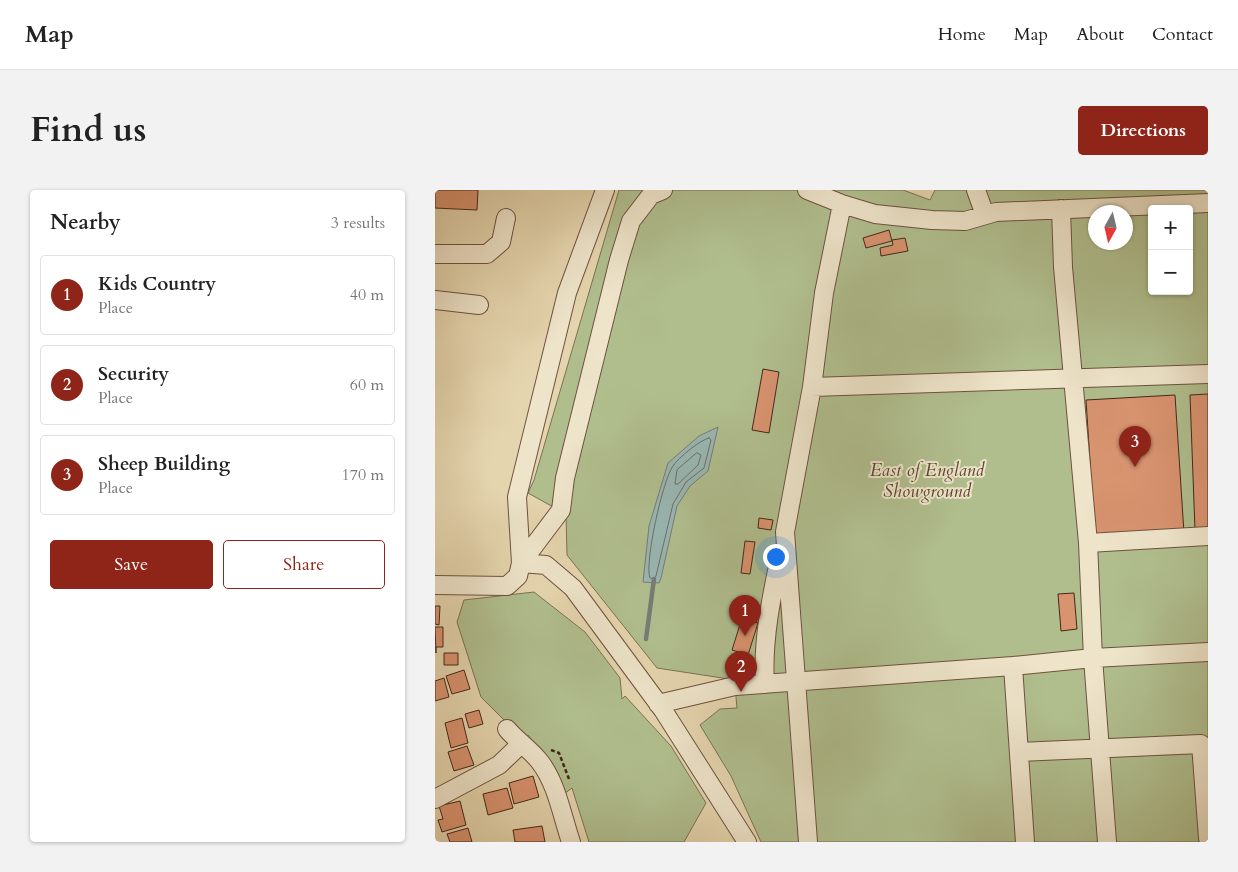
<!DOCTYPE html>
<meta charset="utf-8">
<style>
:root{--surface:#fff;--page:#f2f2f2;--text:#222;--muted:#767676;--line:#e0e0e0;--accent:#8f2418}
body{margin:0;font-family:Cardo,serif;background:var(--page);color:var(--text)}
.controls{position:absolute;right:15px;top:15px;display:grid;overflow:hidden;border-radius:5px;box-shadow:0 1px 4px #0004}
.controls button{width:45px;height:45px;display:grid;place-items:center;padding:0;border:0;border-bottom:1px solid var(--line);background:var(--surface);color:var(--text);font:25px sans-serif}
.compass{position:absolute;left:653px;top:15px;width:45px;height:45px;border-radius:50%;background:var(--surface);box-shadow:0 1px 4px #0004;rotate:188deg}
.you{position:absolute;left:340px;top:366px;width:18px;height:18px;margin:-12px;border:4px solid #fff;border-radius:50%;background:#1a73e8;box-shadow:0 0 0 8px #1a73e833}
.badge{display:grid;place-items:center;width:32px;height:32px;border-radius:50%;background:var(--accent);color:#fff;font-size:16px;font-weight:700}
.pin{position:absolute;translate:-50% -41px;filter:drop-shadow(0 1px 2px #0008)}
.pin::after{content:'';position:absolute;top:26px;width:18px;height:15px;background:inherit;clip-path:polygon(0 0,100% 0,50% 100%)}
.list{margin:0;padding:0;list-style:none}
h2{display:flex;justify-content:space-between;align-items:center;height:65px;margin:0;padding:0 20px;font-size:21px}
h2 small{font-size:16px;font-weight:400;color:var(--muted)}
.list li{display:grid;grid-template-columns:32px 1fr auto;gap:15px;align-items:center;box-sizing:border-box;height:80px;margin:0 10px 10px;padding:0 10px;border:1px solid var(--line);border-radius:5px}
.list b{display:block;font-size:19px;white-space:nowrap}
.list p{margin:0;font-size:16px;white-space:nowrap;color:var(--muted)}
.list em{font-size:16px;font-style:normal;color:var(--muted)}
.actions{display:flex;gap:10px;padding:15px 20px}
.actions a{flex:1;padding:11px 0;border:1px solid var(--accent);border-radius:5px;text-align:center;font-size:18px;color:var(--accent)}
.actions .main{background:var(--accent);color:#fff}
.map{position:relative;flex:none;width:773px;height:652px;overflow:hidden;border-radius:5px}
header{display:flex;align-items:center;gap:30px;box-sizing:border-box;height:70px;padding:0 25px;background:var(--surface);border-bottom:1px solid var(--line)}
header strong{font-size:24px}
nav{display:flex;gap:28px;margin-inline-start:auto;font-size:18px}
.intro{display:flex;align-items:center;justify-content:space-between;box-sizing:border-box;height:120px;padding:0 30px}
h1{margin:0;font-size:35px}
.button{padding:12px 22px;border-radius:5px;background:var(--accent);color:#fff;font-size:18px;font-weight:700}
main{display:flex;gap:30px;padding:0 30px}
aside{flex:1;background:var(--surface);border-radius:5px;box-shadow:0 1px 4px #0004}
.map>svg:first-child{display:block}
.green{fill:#b0be8e;stroke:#7b7254;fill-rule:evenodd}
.water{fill:#98b7b3;stroke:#777d76}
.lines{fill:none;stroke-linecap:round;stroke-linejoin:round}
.shore{stroke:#6f6f66;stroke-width:1}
.stream{stroke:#777d76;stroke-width:4.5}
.building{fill:#d8936f;stroke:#46271a}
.minor-casing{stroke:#6e523f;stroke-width:20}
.path{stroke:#46271a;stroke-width:2.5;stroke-dasharray:4 2.5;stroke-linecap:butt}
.minor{stroke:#eee4ca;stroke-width:18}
.labels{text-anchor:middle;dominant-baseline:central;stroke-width:4;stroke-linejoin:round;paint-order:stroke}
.park-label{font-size:18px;font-style:italic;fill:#5b4531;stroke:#eee4ca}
</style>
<header>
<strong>Map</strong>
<nav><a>Home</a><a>Map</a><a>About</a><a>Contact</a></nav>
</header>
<div class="intro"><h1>Find us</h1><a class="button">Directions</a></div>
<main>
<aside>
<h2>Nearby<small>3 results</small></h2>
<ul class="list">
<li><span class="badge">1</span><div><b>Kids Country</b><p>Place</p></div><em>40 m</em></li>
<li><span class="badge">2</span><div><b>Security</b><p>Place</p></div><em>60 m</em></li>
<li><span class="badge">3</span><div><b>Sheep Building</b><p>Place</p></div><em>170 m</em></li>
</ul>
<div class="actions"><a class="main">Save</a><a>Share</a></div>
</aside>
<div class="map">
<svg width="773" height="652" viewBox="0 0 773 652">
<rect width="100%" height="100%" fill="#e5d5ae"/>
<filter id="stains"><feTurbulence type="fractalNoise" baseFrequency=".004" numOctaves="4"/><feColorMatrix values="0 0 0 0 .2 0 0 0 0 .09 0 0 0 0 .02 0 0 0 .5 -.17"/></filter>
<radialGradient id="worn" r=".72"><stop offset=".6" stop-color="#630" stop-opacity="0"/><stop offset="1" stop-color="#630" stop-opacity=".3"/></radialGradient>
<!-- green -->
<path class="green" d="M 184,0 L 468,0 L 495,10 L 500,0 L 773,0 L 773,652 L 326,652 L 296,586 L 265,535 L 285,519 L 302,518 L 300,496 L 294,489 L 222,478 L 132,365 L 131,324 L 93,303 L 99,290 ZM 717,19 L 754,19 L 754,101 L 717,101 ZM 660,22 L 690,22 L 690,52 L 660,52 Z
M 99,402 L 150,442 L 185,488 L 187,509 L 190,506 L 236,556 L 271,613 L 249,652 L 154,652 L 137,598 L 129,604 L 112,570 L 93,545 L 92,547 L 68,529 L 46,507 L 22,432 L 29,410 Z"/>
<!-- water -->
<path class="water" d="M 283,237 L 273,281 L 255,296 L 242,316 L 226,388 L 224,393 L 208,392 L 214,336 L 233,273 L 264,246 Z"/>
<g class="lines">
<!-- shore -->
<path class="shore" d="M 274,248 L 276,250 L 269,278 L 251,292 L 238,314 L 221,386 L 219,389 L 215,388 C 209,374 228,289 238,276 C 243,268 265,250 274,248 Z
M 262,263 L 266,265 L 263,275 L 243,294 L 240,294 L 242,280 Z"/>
<!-- stream -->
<path class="stream" d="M 211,449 L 219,389"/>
</g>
<!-- building -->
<path class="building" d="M 0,0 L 43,0 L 42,20 L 0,18 Z
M 454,40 L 457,51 L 431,58 L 428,48 Z
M 470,48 L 473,61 L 446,66 L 445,58 L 458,55 L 457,50 Z
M 328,179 L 344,182 L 334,243 L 317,240 Z
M 773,204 L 773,339 L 760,340 L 755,205 Z
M 740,205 L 749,343 L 660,349 L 651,210 Z
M 324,328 L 338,330 L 336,340 L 323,338 Z
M 310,351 L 320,352 L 315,384 L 306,383 Z
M 639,403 L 642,439 L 626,441 L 623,404 Z
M 0,416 L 5,416 L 4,435 L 0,434 Z
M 307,428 L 323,433 L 313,465 L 297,460 Z
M 0,437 L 8,437 L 8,457 L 1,457 L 1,463 Z
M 9,463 L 23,463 L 23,475 L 9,475 Z
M 29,480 L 35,499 L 17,504 L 11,486 Z
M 9,488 L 14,507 L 0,511 L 0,491 Z
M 44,520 L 48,534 L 34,538 L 30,524 Z
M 27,528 L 33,553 L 16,558 L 10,533 Z
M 32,556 L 39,575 L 19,581 L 13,562 Z
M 98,586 L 104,607 L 79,614 L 74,593 Z
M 72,598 L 78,618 L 53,625 L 48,604 Z
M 25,611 L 31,635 L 7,642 L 3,630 L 8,629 L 4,616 Z
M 107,636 L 110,652 L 80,652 L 78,640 Z
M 33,638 L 37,652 L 15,652 L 12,644 Z"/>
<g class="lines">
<!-- minor casing -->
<g class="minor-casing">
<path id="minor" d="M 170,0 L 132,103 L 82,307 L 86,373 L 111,375 L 138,398 L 228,520 L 312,652
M 372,0 L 407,14 L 440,24 L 497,30 L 530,31 L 561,22 L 773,13
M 541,0 L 550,25
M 626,19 L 628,77 L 653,353 L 658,468 L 672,652
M 0,64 L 52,64 L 66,52 L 71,28
M 0,110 L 44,115
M 377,197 L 773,184
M 653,353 L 773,346
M 0,395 L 72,396 L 83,386 L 86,373 L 126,320 L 130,288 L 184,70 L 196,31 L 216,5 L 228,0
M 330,494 C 327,450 337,404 346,362
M 223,514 L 300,496 L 578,476
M 72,539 C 82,551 96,560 105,572 C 122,594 127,626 136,652
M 584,562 L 766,554 L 773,648
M 0,609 L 64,575 L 85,555
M 373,652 L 350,342 L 377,197 L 389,103 L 407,14
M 590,652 L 578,476 L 658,468 L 773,462"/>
</g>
<!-- path -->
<path class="path" d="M 116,560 L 124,563 L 134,589"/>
<!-- minor -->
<use href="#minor" class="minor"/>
</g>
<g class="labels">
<!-- park labels -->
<g class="park-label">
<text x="492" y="280">East of England<tspan x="492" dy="21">Showground</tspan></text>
</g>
</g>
<rect width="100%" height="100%" filter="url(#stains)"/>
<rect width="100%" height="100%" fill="url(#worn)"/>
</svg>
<div class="controls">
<button>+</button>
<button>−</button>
</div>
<svg class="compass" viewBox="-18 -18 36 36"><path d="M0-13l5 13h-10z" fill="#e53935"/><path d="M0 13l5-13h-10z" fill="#767676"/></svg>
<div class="you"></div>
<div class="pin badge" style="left:310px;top:446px">1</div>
<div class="pin badge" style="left:306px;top:502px">2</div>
<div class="pin badge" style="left:700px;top:277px">3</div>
</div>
</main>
